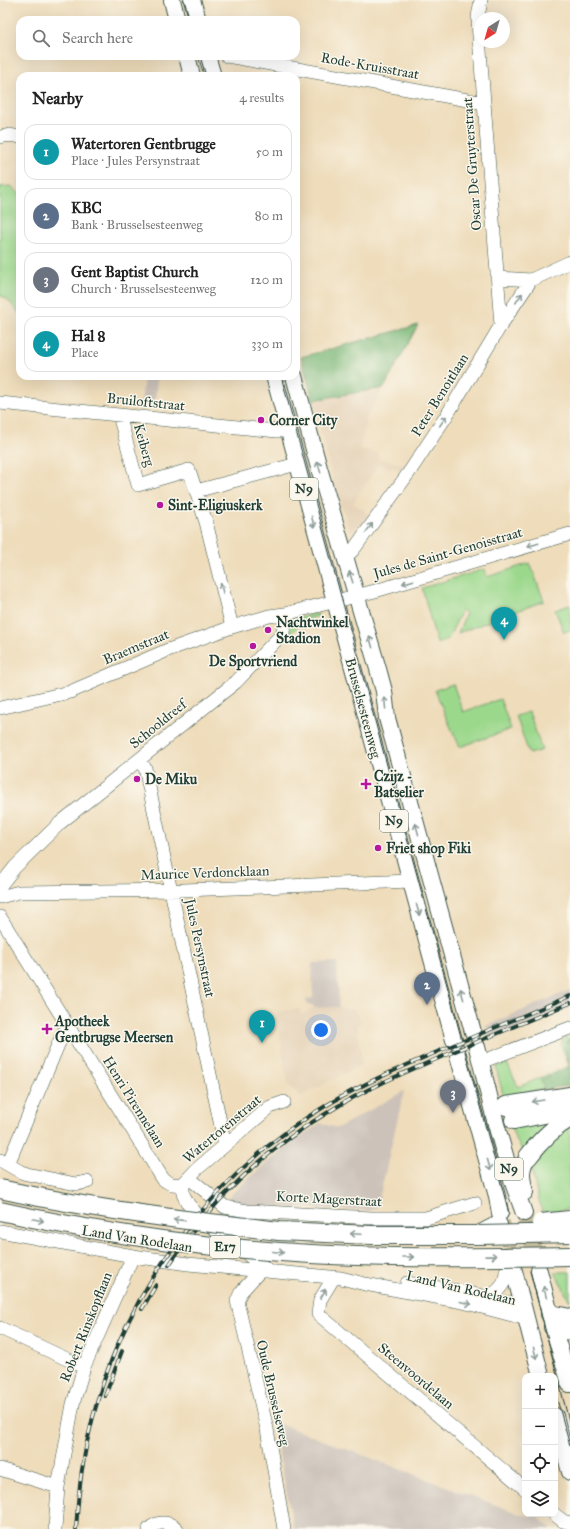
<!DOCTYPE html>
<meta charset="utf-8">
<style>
:root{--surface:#fff;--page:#f2f2f2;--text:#222;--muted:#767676;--line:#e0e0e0;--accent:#b5179e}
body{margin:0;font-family:"IM FELL Great Primer",serif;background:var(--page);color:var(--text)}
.controls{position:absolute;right:12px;bottom:12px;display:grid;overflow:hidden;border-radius:8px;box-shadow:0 4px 16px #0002}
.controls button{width:36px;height:36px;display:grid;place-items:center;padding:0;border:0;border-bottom:1px solid var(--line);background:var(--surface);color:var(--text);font:20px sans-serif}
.compass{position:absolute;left:474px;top:12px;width:36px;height:36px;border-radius:50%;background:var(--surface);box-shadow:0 4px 16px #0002;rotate:217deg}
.you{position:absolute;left:321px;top:1030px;width:14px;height:14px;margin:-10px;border:3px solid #fff;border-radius:50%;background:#1a73e8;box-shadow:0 0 0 6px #1a73e833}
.badge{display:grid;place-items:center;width:26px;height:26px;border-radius:50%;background:var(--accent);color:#fff;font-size:13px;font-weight:700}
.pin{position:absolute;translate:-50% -33px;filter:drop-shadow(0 1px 2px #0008)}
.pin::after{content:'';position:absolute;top:21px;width:14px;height:12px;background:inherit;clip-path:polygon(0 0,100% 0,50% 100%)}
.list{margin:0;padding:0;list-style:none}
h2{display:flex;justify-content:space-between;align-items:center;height:52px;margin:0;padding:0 16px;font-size:17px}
h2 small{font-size:13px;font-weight:400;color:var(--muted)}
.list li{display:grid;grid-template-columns:26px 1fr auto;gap:12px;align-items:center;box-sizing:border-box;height:56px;margin:0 8px 8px;padding:0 8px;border:1px solid var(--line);border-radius:12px}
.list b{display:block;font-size:15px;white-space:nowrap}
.list p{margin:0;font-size:13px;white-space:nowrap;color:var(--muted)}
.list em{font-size:13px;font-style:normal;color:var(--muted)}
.icon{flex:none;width:22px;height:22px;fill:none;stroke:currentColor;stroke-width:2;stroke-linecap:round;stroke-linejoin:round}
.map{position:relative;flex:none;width:570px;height:1529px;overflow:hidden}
.search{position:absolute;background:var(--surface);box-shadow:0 4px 16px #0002;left:16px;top:16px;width:284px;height:44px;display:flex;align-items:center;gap:10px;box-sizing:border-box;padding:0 14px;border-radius:12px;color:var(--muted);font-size:15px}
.panel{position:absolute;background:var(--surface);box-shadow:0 4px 16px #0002;left:16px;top:72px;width:284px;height:308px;border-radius:12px}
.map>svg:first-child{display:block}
.built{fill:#e5d1b6}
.industrial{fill:#ccc2b9}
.green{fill:#9bd88c;stroke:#5d8a60}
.forest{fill:#7cb878;stroke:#4e7a56}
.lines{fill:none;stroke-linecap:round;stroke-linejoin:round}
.major-tunnel{stroke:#c5bc9f;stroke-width:16;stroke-dasharray:16 8;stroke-linecap:butt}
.minor-casing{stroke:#3e5548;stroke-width:14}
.major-casing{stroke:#3e5548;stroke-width:18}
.highway-casing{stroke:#3e5548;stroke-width:20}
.minor{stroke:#fff;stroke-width:13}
.major{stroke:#fff;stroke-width:16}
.highway{stroke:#fff;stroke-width:18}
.tram{stroke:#1f3d34;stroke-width:1}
.rail-casing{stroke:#1f3d34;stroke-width:4}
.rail{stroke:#fbf7ec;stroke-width:2.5;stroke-dasharray:8;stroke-linecap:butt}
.highway-bridge-casing{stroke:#3e5548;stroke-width:20;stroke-linecap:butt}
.highway-bridge{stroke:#fff;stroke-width:18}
.oneway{stroke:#8f9e9a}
.poi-dot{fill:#b5179e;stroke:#fbf7ec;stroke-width:1.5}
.labels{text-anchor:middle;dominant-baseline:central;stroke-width:3;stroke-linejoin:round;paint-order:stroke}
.shield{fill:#fbf7ec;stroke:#61756b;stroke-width:1}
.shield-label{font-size:13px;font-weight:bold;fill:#1f3d34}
.street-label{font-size:14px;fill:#1f3d34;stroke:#fbf7ec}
.poi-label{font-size:14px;font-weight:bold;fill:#1f3d34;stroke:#fbf7ec;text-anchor:start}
</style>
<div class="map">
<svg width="570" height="1529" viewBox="0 0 570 1529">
<rect width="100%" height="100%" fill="#fbf7ec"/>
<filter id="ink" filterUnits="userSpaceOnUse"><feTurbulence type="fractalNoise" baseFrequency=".025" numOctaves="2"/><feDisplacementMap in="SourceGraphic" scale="8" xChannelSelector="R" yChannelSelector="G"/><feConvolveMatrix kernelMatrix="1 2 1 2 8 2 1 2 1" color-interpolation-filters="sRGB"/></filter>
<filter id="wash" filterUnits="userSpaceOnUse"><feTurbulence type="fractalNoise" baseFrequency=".012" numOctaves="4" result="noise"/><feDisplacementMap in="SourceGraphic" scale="16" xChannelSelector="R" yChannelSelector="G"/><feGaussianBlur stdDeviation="0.9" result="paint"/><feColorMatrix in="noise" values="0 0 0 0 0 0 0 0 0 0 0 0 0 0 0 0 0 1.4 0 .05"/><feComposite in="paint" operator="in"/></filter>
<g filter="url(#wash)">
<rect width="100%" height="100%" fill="#eedcba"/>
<!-- built -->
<path class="built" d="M 384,388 L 367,417 L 360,449 L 378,453 L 378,459 L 405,464 L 401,470 L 378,465 L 353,503 L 370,515 L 357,532 L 349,530 L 333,479 L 313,400 Z
M 339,1007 L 355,1010 L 355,1014 L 359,1015 L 361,1022 L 361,1024 L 357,1025 L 362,1064 L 300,1097 L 288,1085 L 276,1012 L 299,1008 L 301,1014 L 314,1008 Z"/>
<!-- industrial -->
<path class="industrial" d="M 144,376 L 157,376 L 155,406 L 141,404 Z
M 337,962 L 339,1007 L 314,1008 L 313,1005 L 307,1005 L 306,999 L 313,998 L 312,963 Z
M 570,990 L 570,1008 L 490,1041 L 486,1026 Z
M 404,1091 L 377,1208 L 368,1211 L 228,1204 L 226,1199 L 273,1157 L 320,1123 L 338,1128 Z
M 277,1423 L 522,1515 L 532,1516 L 535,1515 L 552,1529 L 294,1529 L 273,1425 Z"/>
<!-- green -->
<path class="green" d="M 11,186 L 20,194 L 20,314 L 7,299 L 0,295 L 0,187 Z
M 530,563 L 544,601 L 458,633 L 466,613 L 462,610 L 448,639 L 437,644 L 422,588 L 485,569 L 487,577 Z
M 570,605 L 570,630 L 564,632 L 555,610 Z
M 317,613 L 318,616 L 303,621 L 290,634 L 289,623 L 292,619 Z
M 453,684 L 463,712 L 500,699 L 511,729 L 460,747 L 446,717 L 435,690 Z
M 529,712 L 542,750 L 529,754 L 516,716 Z
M 566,1037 L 568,1039 L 564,1047 L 570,1065 L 570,1068 L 541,1080 L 544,1089 L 512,1096 L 503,1095 L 496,1067 L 507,1063 L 518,1087 L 569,1066 L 561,1046 L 563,1039 Z
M 565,1113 L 524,1154 L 514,1136 L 511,1126 Z
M 570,1126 L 570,1196 L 569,1200 L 570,1209 L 542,1212 L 529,1161 Z
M 555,1272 L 570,1272 L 570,1301 L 569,1300 Z"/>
<!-- forest -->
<path class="forest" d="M 418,325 L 384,388 L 313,400 L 301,357 Z
M 568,1039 L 570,1040 L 570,1065 L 564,1047 Z
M 570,1067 L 570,1086 L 544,1089 L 541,1080 L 569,1068 Z"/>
</g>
<g filter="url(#ink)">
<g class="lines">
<!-- major-tunnel -->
<path class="major-tunnel" d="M 524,1213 L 539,1269
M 502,1222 L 514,1269"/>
<!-- minor casing -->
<g class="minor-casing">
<path id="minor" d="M 481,0 L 478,17 L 479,37 L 501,325
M 227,56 L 484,103
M 0,137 L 10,135 L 20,137
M 497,278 L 531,280
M 0,403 L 277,431 L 288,431
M 119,415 L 138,485 L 189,470 L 196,491 L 297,464
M 196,491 L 206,522 L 232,627
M 345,558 L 354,549 L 410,471 L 447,415 L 501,325 L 531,280 L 570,262
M 0,708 L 70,692 L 168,650 L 232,627 L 269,616 L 285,614 L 375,591 L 570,534
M 139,761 L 145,768 L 225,1145
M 0,886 L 15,867 L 60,823 L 236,682 L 283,633 L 285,614
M 0,897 L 19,892 L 184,890 L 411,881
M 0,917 L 163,1179 C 170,1185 175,1185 183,1184
M 481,1062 L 570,1028
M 0,1160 L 21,1172 L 27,1174 L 76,1184 L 87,1182
M 8,1164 L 63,1033 L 70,1028
M 189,1178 L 225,1207 L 247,1211 L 371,1218 L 426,1218 L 475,1203
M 183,1184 L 197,1169 L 270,1107 L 284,1102
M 183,1184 L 183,1194 L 188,1204 L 195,1212 L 213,1228 L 269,1271
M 0,1231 L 133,1256 L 188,1264 L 341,1278 L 365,1284 L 463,1302 L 527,1319
M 260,1271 L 241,1292 L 237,1301 L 267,1429 L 284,1529
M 334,1277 L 320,1300 L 318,1314 L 525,1489
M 407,1283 L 459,1291 L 488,1297 L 524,1308
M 488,1297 C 499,1291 506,1284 506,1271
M 0,1328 L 84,1367
M 0,1469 L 58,1487
M 554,1514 L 563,1521 L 570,1523
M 55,1529 L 58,1487 L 73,1404 L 84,1367 L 133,1256
M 149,1529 C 157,1521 169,1521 177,1529"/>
</g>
<!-- major casing -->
<g class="major-casing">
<path id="major" d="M 172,0 L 177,20
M 192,0 L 198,20
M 187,56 L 192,76
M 207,56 L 213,76
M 274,376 L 454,1040
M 294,376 L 319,468 L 378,669 L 384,691 L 387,718 L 473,1032
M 477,1047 L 496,1124 L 512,1180 L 524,1213
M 458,1055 L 497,1196 L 500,1213
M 525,1192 C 522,1179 519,1169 528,1157
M 514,1271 L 541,1376
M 539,1271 L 556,1337 L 570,1384
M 555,1416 L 570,1472"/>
</g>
<!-- highway casing -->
<g class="highway-casing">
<path id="highway" d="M 506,1106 L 570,1096
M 514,1120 L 570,1109
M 528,1157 C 540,1141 552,1128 570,1118
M 246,1227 L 279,1231 L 371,1235 L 479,1235 L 498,1225
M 550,1314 L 570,1318
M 553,1327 L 570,1331
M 570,1383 L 570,1380"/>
</g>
<!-- minor -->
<use href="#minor" class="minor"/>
<!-- major -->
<use href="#major" class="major"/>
<!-- highway -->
<use href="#highway" class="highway"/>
<!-- tram -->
<path class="tram" d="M 184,0 L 190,20
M 200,56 L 206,76
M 281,376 L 509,1213
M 530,1271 L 570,1425
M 555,1392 L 570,1446"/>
<!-- rail casing -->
<g class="rail-casing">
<path id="rail" d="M 169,1265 C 209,1203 266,1149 330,1111 C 368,1087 411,1070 453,1052 C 492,1036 531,1019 570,1003
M 142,1309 L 156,1285
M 105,1396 L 122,1351
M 76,1529 C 78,1491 83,1454 93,1417 C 126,1289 213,1173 327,1105 C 364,1083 404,1066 444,1049 C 486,1031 528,1014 570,996"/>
</g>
<!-- rail -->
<use href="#rail" class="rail"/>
<!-- highway-bridge casing -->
<g class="highway-bridge-casing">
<path id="highway-bridge" d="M 0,1189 C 81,1207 163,1218 246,1227
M 0,1211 C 102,1234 206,1248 311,1254 C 397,1259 484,1257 570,1256
M 541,1223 L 570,1220
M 479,1235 L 570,1233"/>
</g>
<!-- highway-bridge -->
<use href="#highway-bridge" class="highway-bridge"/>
</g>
<!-- one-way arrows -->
<defs><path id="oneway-shaft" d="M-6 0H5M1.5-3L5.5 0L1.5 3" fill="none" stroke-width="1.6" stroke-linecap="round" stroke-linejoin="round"/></defs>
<g class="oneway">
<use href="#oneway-shaft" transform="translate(519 298) rotate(-56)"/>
<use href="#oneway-shaft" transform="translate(443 421) rotate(-56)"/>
<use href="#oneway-shaft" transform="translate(319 467) rotate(-106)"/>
<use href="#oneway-shaft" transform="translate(313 522) rotate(75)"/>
<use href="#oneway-shaft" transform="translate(369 528) rotate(-54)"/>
<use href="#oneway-shaft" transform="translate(533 545) rotate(164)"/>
<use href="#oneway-shaft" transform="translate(351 577) rotate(-108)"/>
<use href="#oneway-shaft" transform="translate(408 582) rotate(164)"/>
<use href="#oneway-shaft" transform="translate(222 589) rotate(-104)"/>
<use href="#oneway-shaft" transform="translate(371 642) rotate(-106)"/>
<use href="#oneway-shaft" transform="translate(385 703) rotate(-96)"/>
<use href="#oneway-shaft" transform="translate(417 829) rotate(-105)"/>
<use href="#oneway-shaft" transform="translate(418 910) rotate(75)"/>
<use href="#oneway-shaft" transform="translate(462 994) rotate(-106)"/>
<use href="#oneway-shaft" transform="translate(538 1101) rotate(171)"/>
<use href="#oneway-shaft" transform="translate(489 1165) rotate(74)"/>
<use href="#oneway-shaft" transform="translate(38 1220) rotate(12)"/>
<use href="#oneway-shaft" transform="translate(179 1220) rotate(-174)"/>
<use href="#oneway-shaft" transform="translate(356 1234) rotate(-177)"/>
<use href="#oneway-shaft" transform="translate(278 1252) rotate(5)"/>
<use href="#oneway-shaft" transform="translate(491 1256) rotate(-1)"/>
<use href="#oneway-shaft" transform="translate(408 1257)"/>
<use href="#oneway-shaft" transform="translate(545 1292) rotate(-104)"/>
<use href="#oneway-shaft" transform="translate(323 1294) rotate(-60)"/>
<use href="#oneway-shaft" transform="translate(466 1303) rotate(14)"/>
<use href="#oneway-shaft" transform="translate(535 1353) rotate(75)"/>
</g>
</g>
<!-- markers -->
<g class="poi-dot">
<circle cx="261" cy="420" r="4"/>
<circle cx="160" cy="505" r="4"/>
<circle cx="268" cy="630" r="4"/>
<circle cx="253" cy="646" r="4"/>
<circle cx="137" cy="779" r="4"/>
<path d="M364 778h4v4h4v4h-4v4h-4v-4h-4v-4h4z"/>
<circle cx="378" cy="848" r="4"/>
<path d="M45 1023h4v4h4v4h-4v4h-4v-4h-4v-4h4z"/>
</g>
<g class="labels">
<!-- shield labels -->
<g class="shield">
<rect x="290" y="478" width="28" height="22" rx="3"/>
<rect x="380" y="810" width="28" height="22" rx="3"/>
<rect x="495" y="1158" width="28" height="22" rx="3"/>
<rect x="210" y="1236" width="30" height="22" rx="3"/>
</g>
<g class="shield-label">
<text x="304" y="489">N9</text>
<text x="394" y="821">N9</text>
<text x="509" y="1169">N9</text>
<text x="225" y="1247">E17</text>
</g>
<!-- street labels -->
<g class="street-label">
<text transform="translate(370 66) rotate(10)">Rode-Kruisstraat</text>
<text transform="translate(472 164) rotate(-94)">Oscar De Gruyterstraat</text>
<text transform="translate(440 395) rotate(-58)">Peter Benoitlaan</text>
<text transform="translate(146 402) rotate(6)">Bruiloftstraat</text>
<text transform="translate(144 445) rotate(74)">Keiberg</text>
<text transform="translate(448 553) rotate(-16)">Jules de Saint-Genoisstraat</text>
<text transform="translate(136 647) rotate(-23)">Braemstraat</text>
<text transform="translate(363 708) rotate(75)">Brusselsesteenweg</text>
<text transform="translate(158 724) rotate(-39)">Schooldreef</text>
<text transform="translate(205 873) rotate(-2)">Maurice Verdoncklaan</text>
<text transform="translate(200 948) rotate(78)">Jules Persynstraat</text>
<text transform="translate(134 1102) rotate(58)">Henri Pirennelaan</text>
<text transform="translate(222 1129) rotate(-40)">Watertorenstraat</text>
<text transform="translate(329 1199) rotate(3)">Korte Magerstraat</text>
<text transform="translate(137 1239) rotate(9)">Land Van Rodelaan</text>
<text transform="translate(461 1288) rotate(13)">Land Van Rodelaan</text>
<text transform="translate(86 1327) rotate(-68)">Robert Rinskopflaan</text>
<text transform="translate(416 1376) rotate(40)">Steenvoordelaan</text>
<text transform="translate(273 1393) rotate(77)">Oude Brusselseweg</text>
</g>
<!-- poi labels -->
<g class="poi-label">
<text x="269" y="420">Corner City</text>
<text x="168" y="505">Sint-Eligiuskerk</text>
<text x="276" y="622">Nachtwinkel<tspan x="276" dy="16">Stadion</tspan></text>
<text x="253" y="661" text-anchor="middle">De Sportvriend</text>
<text x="374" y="776">Czijz -<tspan x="374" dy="16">Batselier</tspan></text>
<text x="145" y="779">De Miku</text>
<text x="386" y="848">Friet shop Fiki</text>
<text x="55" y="1021">Apotheek<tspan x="55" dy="16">Gentbrugse Meersen</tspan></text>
</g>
</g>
</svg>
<div class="controls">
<button>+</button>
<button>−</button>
<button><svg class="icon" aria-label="locate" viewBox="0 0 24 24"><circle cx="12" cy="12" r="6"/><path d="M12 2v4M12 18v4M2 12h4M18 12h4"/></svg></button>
<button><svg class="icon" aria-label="layers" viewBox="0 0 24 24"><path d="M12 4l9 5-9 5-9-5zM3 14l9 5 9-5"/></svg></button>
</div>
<svg class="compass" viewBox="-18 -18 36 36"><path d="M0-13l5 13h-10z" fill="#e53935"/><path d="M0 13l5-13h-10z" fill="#767676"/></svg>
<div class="you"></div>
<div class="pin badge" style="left:262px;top:1043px;background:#0f9aa8">1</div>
<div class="pin badge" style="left:427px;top:1005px;background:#5c6f8a">2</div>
<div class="pin badge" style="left:453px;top:1113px;background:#6b7280">3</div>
<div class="pin badge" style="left:504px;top:640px;background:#0f9aa8">4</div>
<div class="search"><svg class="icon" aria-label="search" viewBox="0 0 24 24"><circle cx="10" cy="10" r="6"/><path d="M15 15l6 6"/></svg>Search here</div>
<section class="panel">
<h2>Nearby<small>4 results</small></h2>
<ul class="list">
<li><span class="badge" style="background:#0f9aa8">1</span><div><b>Watertoren Gentbrugge</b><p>Place · Jules Persynstraat</p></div><em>50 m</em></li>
<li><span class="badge" style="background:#5c6f8a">2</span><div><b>KBC</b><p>Bank · Brusselsesteenweg</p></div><em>80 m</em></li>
<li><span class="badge" style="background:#6b7280">3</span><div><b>Gent Baptist Church</b><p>Church · Brusselsesteenweg</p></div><em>120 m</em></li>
<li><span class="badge" style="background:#0f9aa8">4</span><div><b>Hal 8</b><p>Place</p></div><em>330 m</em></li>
</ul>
</section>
</div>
